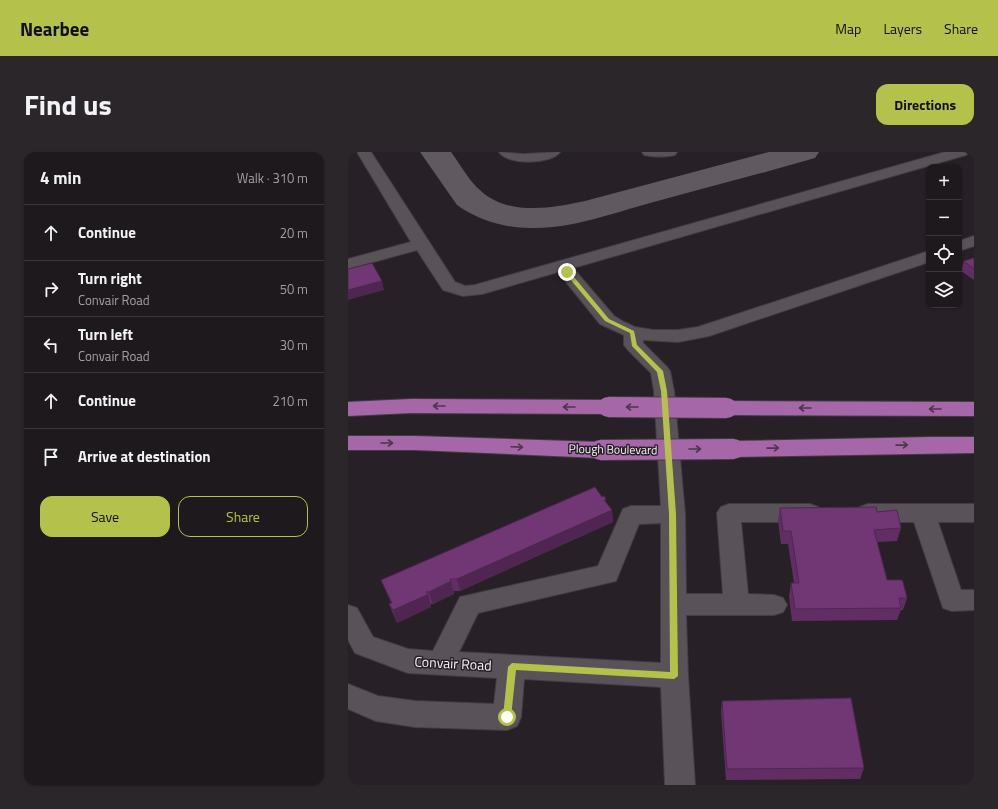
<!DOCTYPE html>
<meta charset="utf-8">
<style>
:root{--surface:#1d191d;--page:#2a262a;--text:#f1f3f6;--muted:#a0a0a4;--line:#3b383b;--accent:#b4c24b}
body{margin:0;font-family:"Titillium Web",sans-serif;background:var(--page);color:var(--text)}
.controls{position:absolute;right:12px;top:12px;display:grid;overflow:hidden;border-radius:8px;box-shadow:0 1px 3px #0004}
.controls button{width:36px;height:36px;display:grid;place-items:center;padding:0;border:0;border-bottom:1px solid var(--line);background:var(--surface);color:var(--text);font:20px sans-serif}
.stop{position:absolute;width:12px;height:12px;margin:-9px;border:3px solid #b4c24b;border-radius:50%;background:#fff}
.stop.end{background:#b4c24b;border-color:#fff;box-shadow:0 1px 4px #0008}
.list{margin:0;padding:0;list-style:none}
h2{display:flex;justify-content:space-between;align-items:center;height:52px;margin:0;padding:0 16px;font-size:17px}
h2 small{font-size:13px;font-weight:400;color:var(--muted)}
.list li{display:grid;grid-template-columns:26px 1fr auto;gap:12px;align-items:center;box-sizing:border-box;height:56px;padding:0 16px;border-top:1px solid var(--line)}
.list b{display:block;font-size:15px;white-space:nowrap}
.list p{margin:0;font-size:13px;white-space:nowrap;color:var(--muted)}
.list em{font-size:13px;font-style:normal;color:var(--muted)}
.actions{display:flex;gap:8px;padding:12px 16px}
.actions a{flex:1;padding:9px 0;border:1px solid var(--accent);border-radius:12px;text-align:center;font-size:14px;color:var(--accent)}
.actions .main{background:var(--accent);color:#111}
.icon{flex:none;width:22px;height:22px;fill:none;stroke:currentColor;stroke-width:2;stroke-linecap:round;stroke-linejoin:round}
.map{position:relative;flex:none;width:626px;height:633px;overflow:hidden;border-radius:12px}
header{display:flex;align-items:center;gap:24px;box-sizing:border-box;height:56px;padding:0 20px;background:var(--accent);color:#111}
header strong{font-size:19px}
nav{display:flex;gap:22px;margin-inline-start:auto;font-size:14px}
.intro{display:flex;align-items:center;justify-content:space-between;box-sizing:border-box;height:96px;padding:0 24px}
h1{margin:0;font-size:28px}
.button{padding:10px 18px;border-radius:12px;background:var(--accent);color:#111;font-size:14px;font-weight:700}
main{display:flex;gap:24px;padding:0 24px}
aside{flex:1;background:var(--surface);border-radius:12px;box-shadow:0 1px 3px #0004}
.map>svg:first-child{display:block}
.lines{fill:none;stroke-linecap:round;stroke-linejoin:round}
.taxiway{fill:#605a60;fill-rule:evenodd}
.minor-casing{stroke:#433d43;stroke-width:2}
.major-casing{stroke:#433d43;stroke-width:2}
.minor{fill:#595259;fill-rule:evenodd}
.major{fill:#a567a8;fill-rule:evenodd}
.major-bridge-casing{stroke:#433d43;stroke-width:22;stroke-linecap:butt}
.major-bridge{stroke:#a567a8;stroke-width:20}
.wall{fill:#612e64}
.shaded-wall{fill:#4f2651}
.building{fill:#713674;stroke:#4f2651}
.oneway{stroke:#4d364e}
.route{fill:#b4c24b}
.labels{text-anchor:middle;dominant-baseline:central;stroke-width:3;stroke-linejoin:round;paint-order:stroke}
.street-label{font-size:12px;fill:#f8f3f8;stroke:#272127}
.near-street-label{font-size:14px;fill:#f8f3f8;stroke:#272127}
</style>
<header>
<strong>Nearbee</strong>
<nav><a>Map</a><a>Layers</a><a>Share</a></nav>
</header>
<div class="intro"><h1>Find us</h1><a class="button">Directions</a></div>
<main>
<aside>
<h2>4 min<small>Walk · 310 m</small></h2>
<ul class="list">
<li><svg class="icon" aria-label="ahead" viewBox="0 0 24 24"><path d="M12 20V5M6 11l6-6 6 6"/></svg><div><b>Continue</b></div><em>20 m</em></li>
<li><svg class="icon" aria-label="right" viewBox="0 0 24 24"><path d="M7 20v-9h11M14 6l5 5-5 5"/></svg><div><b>Turn right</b><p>Convair Road</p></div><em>50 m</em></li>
<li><svg class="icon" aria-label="left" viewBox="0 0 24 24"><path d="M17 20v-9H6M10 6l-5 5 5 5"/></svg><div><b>Turn left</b><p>Convair Road</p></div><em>30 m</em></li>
<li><svg class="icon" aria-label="ahead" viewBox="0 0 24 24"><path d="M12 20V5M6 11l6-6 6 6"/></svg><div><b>Continue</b></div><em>210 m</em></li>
<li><svg class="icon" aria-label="arrive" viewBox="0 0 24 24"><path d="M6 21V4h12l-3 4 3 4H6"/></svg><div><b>Arrive at destination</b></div></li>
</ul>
<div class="actions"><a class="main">Save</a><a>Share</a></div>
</aside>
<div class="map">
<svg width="626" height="633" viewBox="0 0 626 633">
<rect width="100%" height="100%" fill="#272127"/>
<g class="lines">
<!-- taxiway -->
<path class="taxiway" d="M 72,0 L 103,0 C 112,12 121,29 133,39 C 160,64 205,56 237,49 L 421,0 L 471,0 L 467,6 C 412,22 357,36 302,51 C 265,61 226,76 187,76 C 160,77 131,69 109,53 Z"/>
<!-- minor casing -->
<g class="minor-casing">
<path id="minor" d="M 9,0 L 23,0 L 107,130 L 117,134 L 127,133 L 597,0 L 620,0 L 618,3 L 225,116 L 266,164 L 276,170 L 287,175 L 305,178 L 330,178 L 350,175 L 581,99 L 581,110 L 361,184 L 330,190 L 295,188 L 295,191 L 319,215 L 322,219 L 326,239 L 337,362 L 338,442 L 375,442 L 369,361 L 373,355 L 381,352 L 462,352 L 470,355 L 474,361 L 470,367 L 462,370 L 393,370 L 400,442 L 426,443 L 435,446 L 439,453 L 435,460 L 426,463 L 338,463 L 340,524 L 347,633 L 317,633 L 313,535 L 176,527 L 173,565 L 169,574 L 159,578 L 67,575 L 28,569 L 0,557 L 0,532 L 30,544 L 67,549 L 146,552 L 149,526 L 60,521 L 7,501 L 0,488 L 0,453 L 9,456 L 25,485 L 60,497 L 85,499 L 112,445 L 250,414 L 275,357 L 283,354 L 313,354 L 306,239 L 303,221 L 279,197 L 276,193 L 276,183 L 252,172 L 210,120 L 134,142 L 115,144 L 95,138 L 69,98 L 0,117 L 0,107 L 63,90 ZM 313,371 L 313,511 L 111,500 L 130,461 L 268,429 L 291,372 Z
M 151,0 L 175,2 L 212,0 C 204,12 160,14 151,0 Z
M 294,0 L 329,0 L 327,3 C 318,5 305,5 296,3 Z
M 626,84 L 626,94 L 611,99 L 611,89 Z
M 520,352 L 626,352 L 626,370 L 590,370 L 613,438 L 626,438 L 626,458 L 604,459 L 595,456 L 566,370 L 520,370 L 512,367 L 508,361 L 512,355 Z"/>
</g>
<!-- major casing -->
<g class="major-casing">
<path id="major" d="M 63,247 L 260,248 L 267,250 L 270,255 L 267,260 L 260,262 L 63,261 L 0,264 L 0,250 Z
M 379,249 L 626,250 L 626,264 L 379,263 L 372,261 L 369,256 L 372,251 Z
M 0,284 L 67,284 L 252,290 L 260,293 L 263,298 L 260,303 L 252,306 L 67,298 L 0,298 Z
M 583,285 L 626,285 L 626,301 L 386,305 L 378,302 L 375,297 L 378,292 L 386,289 Z"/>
</g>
<!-- minor -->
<use href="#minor" class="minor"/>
<!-- major -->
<use href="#major" class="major"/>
<!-- major-bridge casing -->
<g class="major-bridge-casing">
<path id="major-bridge" d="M 260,255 L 379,256
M 252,298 L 386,297"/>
</g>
<!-- major-bridge -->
<use href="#major-bridge" class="major-bridge"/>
</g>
<!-- wall -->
<path class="wall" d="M 626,106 L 626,128 L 613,119 L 616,109 Z
M 254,345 L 258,347 L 258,351 L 264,358 L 265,370 L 112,439 L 106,439 L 106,442 L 85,452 L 83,452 L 83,455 L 49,471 L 41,452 L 43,451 L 33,428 Z
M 432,356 L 529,360 L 553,376 L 549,389 L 529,390 L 539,428 L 559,446 L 555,458 L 553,458 L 549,468 L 444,469 L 441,444 L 443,431 L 446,431 L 440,392 L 433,392 L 430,369 Z
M 374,549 L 516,616 L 512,627 L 378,628 L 373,560 Z"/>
<!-- shaded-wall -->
<path class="shaded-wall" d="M 34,129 L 36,138 L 0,148 L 0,138 Z
M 258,347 L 259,360 L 264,358 L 265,370 L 112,439 L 109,427 Z
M 103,429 L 106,442 L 85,452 L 81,440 Z
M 79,439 L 83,455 L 49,471 L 45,458 Z"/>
<!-- building -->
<path class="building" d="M 626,106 L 626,117 L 616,109 Z
M 24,111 L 34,129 L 0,138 L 0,117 Z
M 247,335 L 254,345 L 256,344 L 258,347 L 256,348 L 264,358 L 109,427 L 102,427 L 103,429 L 81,440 L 79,439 L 79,443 L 45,458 L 41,452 L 44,451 L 33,428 Z
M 528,355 L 529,360 L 549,358 L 553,376 L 526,378 L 539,428 L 554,428 L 555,430 L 559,446 L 551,446 L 553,456 L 447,457 L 443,431 L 451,431 L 443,379 L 435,379 L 432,356 Z
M 503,546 L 516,616 L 379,617 L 374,549 Z"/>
<!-- one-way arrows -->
<defs><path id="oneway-shaft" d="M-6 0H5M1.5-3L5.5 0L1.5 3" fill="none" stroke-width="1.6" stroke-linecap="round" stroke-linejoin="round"/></defs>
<g class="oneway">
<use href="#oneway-shaft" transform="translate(91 254) rotate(-180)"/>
<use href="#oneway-shaft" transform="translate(221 255) rotate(-180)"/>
<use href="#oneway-shaft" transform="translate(284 255) rotate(-180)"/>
<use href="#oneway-shaft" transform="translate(457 256) rotate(-180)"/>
<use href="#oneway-shaft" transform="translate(587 257) rotate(-180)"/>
<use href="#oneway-shaft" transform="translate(39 291)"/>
<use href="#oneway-shaft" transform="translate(554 293) rotate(-1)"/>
<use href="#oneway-shaft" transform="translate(169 295) rotate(2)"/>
<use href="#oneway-shaft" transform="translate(425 296) rotate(-1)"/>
<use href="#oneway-shaft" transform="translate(347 297)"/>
</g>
<!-- route -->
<path class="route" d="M 217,119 L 221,119 L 261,167 L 286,179 L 289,193 L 315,219 L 319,239 L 328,362 L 330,524 L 326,527 L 168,518 L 163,565 L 159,569 L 155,565 L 160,515 L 164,511 L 322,520 L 321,362 L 313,239 L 309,220 L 284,194 L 282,181 L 257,169 L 217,121 Z"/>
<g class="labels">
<!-- street labels -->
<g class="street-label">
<text transform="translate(265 297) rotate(1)">Plough Boulevard</text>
</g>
<!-- near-street labels -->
<g class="near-street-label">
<text transform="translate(105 511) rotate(3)">Convair Road</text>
</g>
</g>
</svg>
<div class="controls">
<button>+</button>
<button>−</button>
<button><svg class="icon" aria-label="locate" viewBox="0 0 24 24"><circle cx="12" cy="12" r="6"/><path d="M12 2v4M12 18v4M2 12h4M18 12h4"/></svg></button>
<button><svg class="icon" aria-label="layers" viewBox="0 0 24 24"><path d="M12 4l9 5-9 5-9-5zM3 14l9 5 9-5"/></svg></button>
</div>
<div class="stop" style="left:159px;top:565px"></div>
<div class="stop end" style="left:219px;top:120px"></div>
</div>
</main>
